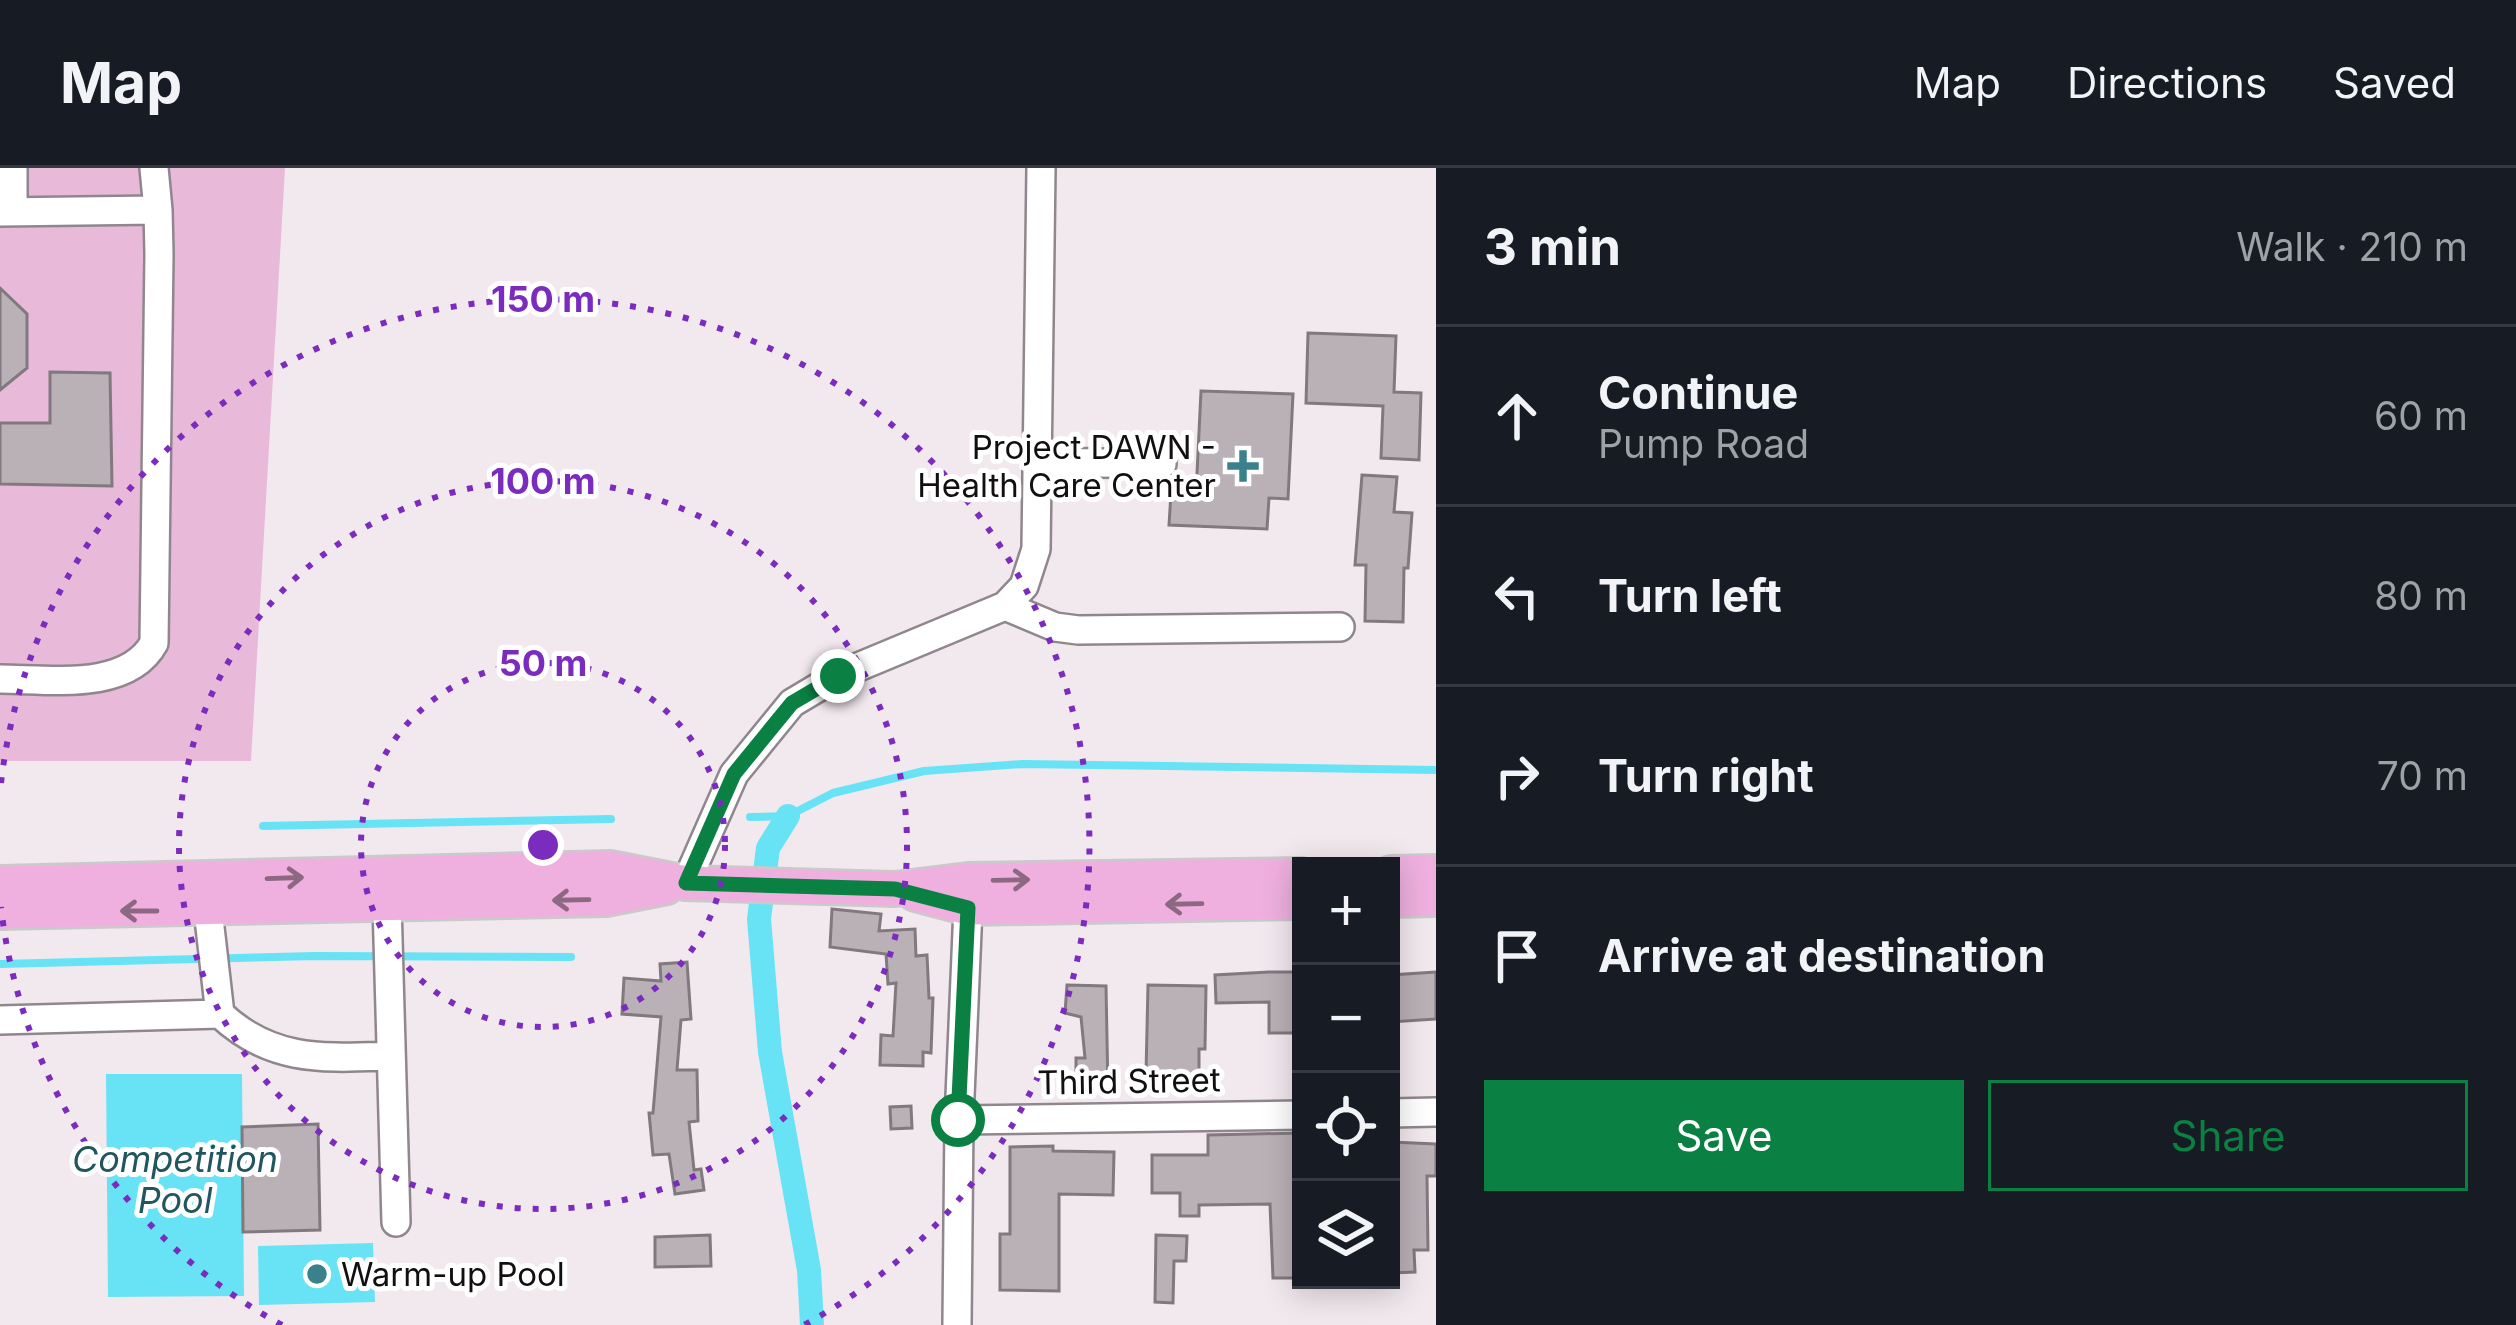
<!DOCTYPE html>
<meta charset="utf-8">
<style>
:root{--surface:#171b24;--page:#20242c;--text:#f1f3f6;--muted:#9ea1a6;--line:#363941;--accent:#0b8043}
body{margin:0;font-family:Inter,sans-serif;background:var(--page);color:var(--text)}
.controls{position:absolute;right:36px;bottom:36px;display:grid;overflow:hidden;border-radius:0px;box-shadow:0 6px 30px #0003}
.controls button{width:108px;height:108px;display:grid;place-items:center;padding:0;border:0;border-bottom:3px solid var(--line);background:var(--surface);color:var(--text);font:60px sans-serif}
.stop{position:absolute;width:36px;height:36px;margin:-27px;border:9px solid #0b8043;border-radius:50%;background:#fff}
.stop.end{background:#0b8043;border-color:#fff;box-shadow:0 3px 12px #0008}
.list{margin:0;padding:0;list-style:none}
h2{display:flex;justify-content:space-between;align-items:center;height:156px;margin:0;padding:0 48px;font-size:51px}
h2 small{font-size:39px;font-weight:400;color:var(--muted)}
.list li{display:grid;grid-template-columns:78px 1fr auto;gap:36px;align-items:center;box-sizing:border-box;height:180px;padding:0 48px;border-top:3px solid var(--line)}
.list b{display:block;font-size:45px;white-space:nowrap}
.list p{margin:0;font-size:39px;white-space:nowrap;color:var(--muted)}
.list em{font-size:39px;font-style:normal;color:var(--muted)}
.actions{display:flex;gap:24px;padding:36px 48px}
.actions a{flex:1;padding:27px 0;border:3px solid var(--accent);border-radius:0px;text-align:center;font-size:42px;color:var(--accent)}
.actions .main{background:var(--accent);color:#fff}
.icon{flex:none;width:66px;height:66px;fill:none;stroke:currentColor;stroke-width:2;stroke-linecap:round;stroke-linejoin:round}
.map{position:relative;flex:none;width:1436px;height:1157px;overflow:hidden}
header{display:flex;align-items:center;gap:72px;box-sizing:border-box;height:168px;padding:0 60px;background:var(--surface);border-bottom:3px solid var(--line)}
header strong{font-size:57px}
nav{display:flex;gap:66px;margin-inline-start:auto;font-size:42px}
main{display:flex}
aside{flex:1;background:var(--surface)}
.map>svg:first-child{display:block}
.green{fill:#e8b9d9}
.water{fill:#67e3f5}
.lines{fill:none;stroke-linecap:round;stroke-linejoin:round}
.stream{stroke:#67e3f5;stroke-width:8}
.canal{stroke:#67e3f5;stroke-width:24}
.building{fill:#bab1b7;stroke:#82797f;stroke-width:3}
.minor-casing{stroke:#8f878d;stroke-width:32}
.major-casing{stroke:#cbcacb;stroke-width:38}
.minor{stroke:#fff;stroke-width:27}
.major{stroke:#efb0df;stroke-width:33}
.oneway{stroke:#8c6882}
.route{stroke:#0b8043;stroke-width:15}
.ring{fill:none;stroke:#7b2cbf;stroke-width:6;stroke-dasharray:6 12}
.poi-dot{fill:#3a818b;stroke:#fff;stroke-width:4.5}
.labels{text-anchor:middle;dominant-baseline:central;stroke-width:10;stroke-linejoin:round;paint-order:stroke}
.poi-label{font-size:33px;fill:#120f11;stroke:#fff;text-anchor:end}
.street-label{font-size:33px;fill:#120f11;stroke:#fff}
.water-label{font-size:36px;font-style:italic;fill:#21565e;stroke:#fff}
.centre{fill:#7b2cbf;stroke:#fff;stroke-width:6}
.ring-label{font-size:36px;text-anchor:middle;font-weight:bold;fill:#7b2cbf;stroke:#fff;stroke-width:10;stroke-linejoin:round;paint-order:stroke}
</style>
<header>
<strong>Map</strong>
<nav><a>Map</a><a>Directions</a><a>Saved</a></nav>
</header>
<main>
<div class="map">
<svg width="1436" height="1157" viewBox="0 0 1436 1157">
<rect width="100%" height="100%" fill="#f2e9ef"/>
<!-- green -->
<path class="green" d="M 0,0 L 285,0 L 251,593 L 0,593 L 0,316 L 112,317 L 110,206 L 50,255 L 0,255 L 0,222 L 27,200 L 0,120 Z"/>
<!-- water -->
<path class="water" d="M 106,906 L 242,906 L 244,1128 L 108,1129 Z
M 373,1075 L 375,1134 L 259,1137 L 258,1078 Z"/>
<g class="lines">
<!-- stream -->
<path class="stream" d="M 750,649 L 788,648 L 833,625 L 924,603 L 1023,596 L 1436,602
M 263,658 L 611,651
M 0,796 L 315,788 L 571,789"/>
<!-- canal -->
<path class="canal" d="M 788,648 L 768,680 L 759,751 L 770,884 L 809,1102 L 812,1157"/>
</g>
<!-- building -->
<path class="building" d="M 0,120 L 27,146 L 27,200 L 0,222 Z
M 1308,165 L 1396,168 L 1394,224 L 1421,225 L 1419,292 L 1381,290 L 1383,238 L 1306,235 Z
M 50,204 L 110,205 L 112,318 L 0,316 L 0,255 L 50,255 Z
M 1201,223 L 1293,226 L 1288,331 L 1269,330 L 1267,361 L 1169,357 L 1171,325 L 1196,326 Z
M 1362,307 L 1397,309 L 1394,344 L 1412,345 L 1408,400 L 1404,400 L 1403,454 L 1365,453 L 1366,397 L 1355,397 Z
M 832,741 L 881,746 L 879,763 L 915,761 L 916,788 L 927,787 L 929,830 L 933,830 L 931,885 L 923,884 L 923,898 L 880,897 L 881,867 L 893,868 L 896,815 L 888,816 L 886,786 L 830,779 Z
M 687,794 L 691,851 L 681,852 L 677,902 L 697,902 L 698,953 L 689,954 L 694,1002 L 701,1001 L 704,1022 L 675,1026 L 669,986 L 653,987 L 649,945 L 653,945 L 661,849 L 622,846 L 624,810 L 661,813 L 660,796 Z
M 1269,804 L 1301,804 L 1301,865 L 1269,865 L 1269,834 L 1216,835 L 1215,807 Z
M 1436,804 L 1436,851 L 1391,854 L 1391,807 Z
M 1067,817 L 1106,818 L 1108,923 L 1076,924 L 1076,890 L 1085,890 L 1081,849 L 1065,845 Z
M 1148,817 L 1206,818 L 1205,881 L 1199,881 L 1199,907 L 1146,906 Z
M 911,938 L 912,960 L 891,961 L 890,939 Z
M 318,956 L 320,1062 L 243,1064 L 242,959 Z
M 1301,965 L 1301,1110 L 1273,1110 L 1270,1036 L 1199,1037 L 1199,1048 L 1180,1048 L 1180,1025 L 1152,1025 L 1152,987 L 1208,987 L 1208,967 Z
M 1391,974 L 1436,976 L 1436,1008 L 1427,1008 L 1428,1082 L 1414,1082 L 1415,1104 L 1391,1105 Z
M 1053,978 L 1053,983 L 1114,984 L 1113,1027 L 1059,1026 L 1059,1123 L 1000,1122 L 1000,1066 L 1010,1066 L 1010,979 Z
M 710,1067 L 711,1098 L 655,1099 L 655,1069 Z
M 1156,1067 L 1187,1068 L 1186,1093 L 1174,1093 L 1173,1135 L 1155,1134 Z"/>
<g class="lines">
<!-- minor casing -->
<g class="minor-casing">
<path id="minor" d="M 13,0 L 13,44
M 154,0 L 158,42
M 0,44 L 158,42 L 159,86 L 154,475 C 127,524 48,511 0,511
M 1038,294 L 1162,296
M 1005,438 L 1055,459 L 1078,462 L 1340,459
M 686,715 L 734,606 L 792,535 L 839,507 L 1005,438 L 1024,418 L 1036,381 L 1041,0
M 387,736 L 396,1054
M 208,742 L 220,846 C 272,895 325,890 391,888
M 0,852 L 220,846
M 1391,945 L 1436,944
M 959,952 L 1301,947
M 957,1157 L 959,952 L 968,740"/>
</g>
<!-- major casing -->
<g class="major-casing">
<path id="major" d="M 1391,705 L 1436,704
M 0,715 L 610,700 L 686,715 L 895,721 L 968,712 L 1301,707
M 915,726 L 968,740 L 1301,734
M 1391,732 L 1436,731
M 0,744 L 606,731 L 667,719"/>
</g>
<!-- minor -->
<use href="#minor" class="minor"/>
<!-- major -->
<use href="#major" class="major"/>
</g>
<!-- one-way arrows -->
<defs><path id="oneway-shaft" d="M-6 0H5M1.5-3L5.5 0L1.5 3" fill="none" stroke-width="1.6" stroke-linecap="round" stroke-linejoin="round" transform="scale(3)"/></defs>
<g class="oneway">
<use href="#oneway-shaft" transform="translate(285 710) rotate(-2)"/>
<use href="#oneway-shaft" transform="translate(1011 712) rotate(-1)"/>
<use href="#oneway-shaft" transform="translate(571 732) rotate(179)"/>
<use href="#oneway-shaft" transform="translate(1184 736) rotate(179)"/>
<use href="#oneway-shaft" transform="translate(139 743) rotate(180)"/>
</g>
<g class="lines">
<!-- route -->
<path class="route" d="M 838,508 L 792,535 L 734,606 L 686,715 L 895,721 L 968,740 L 958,952"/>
</g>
<!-- distance rings -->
<g class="ring">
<circle cx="543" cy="677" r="182"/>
<circle cx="543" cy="677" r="364"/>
<path d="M282 1157A546 546 0 0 1 1 739M1 615A546 546 0 1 1 804 1157"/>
</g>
<!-- markers -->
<g class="poi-dot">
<path d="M1237 280h12v12h12v12h-12v12h-12v-12h-12v-12h12z"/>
<circle cx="317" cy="1106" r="12"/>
</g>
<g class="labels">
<!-- poi labels -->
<g class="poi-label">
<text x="1216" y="279">Project DAWN -<tspan x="1216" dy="38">Health Care Center</tspan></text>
<text x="341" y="1106" text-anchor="start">Warm-up Pool</text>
</g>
<!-- street labels -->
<g class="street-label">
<text transform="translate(1129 913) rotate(-1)">Third Street</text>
</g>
<!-- water labels -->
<g class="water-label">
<text x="175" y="991">Competition<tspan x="175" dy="41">Pool</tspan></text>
</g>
</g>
<circle cx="543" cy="677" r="18" class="centre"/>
<g class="ring-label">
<text x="543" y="144">150 m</text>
<text x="543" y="326">100 m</text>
<text x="543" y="508">50 m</text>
</g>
</svg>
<div class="controls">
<button>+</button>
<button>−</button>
<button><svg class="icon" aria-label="locate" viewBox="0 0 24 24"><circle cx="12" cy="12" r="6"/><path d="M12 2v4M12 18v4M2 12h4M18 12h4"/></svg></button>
<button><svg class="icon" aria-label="layers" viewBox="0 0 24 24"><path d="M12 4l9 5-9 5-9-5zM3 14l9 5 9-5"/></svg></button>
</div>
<div class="stop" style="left:958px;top:952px"></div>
<div class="stop end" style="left:838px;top:508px"></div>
</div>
<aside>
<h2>3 min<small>Walk · 210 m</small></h2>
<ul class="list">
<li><svg class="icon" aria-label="ahead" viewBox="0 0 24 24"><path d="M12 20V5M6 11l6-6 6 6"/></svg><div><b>Continue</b><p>Pump Road</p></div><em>60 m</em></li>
<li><svg class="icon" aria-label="left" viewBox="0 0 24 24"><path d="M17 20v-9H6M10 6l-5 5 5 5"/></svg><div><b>Turn left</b></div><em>80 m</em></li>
<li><svg class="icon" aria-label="right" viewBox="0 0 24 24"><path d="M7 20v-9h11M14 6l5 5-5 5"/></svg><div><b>Turn right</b></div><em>70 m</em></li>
<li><svg class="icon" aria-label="arrive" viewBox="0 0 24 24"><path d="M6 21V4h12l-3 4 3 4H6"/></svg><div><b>Arrive at destination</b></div></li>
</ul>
<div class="actions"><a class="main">Save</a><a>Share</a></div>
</aside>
</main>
